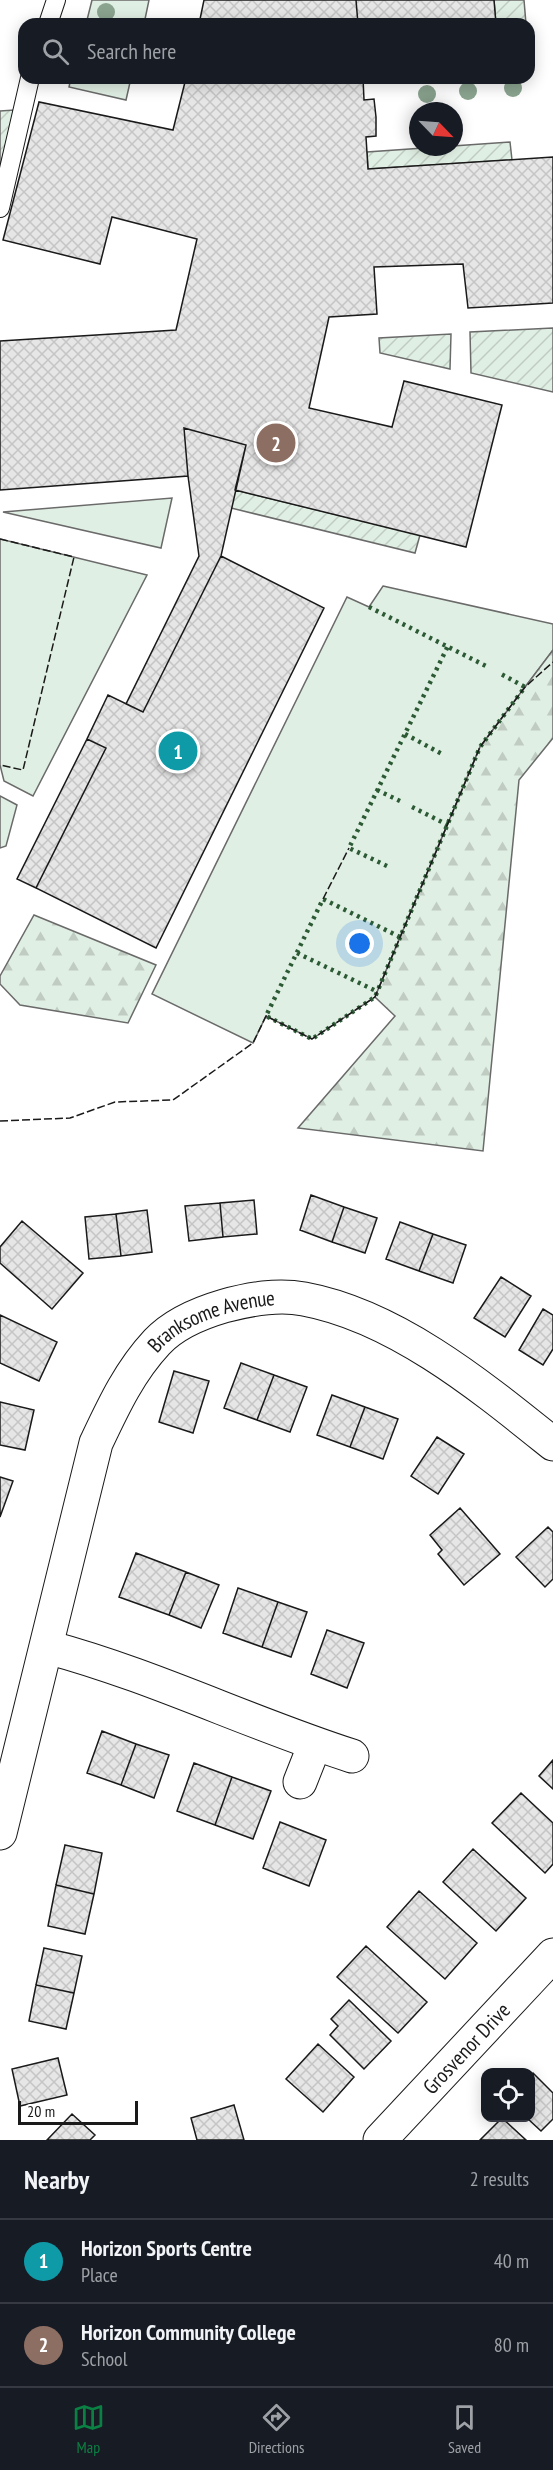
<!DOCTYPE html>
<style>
:root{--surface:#171b24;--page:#20242c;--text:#f1f3f6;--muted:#9ea1a6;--line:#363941;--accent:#0b8043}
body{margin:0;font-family:"PT Sans Narrow",sans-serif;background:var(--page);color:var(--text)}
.controls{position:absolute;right:18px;bottom:18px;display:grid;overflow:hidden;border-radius:12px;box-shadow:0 3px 15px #0003}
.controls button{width:54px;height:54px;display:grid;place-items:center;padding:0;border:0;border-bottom:2px solid var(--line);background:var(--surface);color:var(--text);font:30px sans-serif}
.compass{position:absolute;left:409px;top:102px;width:54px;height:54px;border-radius:50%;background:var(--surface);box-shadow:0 3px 15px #0003;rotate:115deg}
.scale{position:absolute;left:18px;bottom:15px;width:120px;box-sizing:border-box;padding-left:6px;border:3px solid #1a1a1a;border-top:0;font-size:16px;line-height:21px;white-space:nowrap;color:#1a1a1a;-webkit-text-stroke:4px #fff;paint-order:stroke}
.you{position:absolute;left:360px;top:944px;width:21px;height:21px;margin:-15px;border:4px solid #fff;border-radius:50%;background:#1a73e8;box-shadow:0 0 0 9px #1a73e833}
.badge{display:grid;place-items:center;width:39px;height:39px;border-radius:50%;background:var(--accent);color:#fff;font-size:20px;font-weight:700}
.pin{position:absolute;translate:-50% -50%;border:3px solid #fff;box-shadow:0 2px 6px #0006}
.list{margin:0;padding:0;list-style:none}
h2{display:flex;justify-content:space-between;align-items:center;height:78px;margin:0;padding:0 24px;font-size:26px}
h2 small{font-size:20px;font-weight:400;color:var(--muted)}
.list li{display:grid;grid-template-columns:39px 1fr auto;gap:18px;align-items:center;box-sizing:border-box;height:84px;padding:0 24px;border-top:2px solid var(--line)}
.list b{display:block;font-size:22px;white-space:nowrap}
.list p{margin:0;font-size:20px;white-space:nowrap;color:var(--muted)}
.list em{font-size:20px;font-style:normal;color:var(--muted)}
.icon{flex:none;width:33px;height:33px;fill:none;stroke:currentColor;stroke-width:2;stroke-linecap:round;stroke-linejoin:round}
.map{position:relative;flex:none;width:553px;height:2140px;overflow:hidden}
.search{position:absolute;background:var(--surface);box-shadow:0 3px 15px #0003;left:18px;right:18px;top:18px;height:66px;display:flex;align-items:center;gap:15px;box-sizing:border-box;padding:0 21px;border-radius:18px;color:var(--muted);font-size:22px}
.sheet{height:246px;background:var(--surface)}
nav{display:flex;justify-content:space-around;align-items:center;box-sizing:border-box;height:84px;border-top:2px solid var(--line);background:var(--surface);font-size:16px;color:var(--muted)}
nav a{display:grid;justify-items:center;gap:3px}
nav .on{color:var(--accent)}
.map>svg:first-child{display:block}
.green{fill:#e0efe3;stroke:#6a6a6a;stroke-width:1.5}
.forest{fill:url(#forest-firs);stroke:#6a6a6a;stroke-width:1.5}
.garden{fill:url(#garden-furrows);stroke:#6a6a6a;stroke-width:1.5}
.building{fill:url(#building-cross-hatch);stroke:#1a1a1a;stroke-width:1.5}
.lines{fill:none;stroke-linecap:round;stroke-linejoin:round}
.service-casing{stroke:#1a1a1a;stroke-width:20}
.minor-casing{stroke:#1a1a1a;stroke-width:35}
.service{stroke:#fff;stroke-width:18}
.minor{stroke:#fff;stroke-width:33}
.hedge{stroke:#2b5a34;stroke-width:4.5;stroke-dasharray:3 4.5;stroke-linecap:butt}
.fence{stroke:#1a1a1a;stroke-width:1.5;stroke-dasharray:8 3;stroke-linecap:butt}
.tree{fill:#8aa48f}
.labels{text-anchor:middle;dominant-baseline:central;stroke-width:4.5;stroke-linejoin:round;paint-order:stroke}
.street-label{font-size:21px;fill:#1a1a1a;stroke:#fff}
</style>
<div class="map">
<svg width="553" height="2140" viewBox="0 0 553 2140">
<defs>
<pattern id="forest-firs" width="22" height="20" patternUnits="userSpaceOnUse" patternTransform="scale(1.5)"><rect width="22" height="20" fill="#e0efe3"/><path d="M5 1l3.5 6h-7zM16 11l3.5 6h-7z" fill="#c0ccc2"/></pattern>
<pattern id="garden-furrows" width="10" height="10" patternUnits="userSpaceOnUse" patternTransform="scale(1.5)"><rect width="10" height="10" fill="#e0efe3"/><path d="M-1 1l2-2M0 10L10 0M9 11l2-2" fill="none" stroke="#c0ccc2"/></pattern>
<pattern id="building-cross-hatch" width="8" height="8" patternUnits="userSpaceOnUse" patternTransform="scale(1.5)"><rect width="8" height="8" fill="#e6e6e6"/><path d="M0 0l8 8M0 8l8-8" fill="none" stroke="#c5c5c5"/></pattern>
</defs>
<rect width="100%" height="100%" fill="#fff"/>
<!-- green -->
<path class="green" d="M 92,0 L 149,0 L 144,24 L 86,24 Z
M 71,78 L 131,78 L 126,100 L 69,87 Z
M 172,498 L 161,548 L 3,512 Z
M 0,539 L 147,575 L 33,796 L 4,781 L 0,765 Z
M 383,586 L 553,624 L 553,650 L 480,747 L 375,997 L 312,1039 L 266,1016 L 253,1043 L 152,994 L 347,597 L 369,607 Z
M 0,796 L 17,805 L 6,846 L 0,848 Z"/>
<!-- forest -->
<path class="forest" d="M 553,650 L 553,738 L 519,780 L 483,1151 L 298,1128 L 395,1016 L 375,997 L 480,747 Z
M 34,915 L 156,965 L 128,1023 L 20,1005 L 0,984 L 0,976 Z"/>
<!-- garden -->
<path class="garden" d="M 494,0 L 524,0 L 526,24 L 496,24 Z
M 14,110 L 0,168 L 0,111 Z
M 510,142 L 512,160 L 368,169 L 367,152 Z
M 553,328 L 553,392 L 471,373 L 470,332 Z
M 451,334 L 450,369 L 380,353 L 379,338 Z
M 235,490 L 420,535 L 415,553 L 231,508 Z"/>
<!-- building -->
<path class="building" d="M 204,0 L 356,0 L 358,24 L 199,24 Z
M 356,0 L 494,0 L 496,24 L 358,24 Z
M 186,78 L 363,78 L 364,100 L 374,99 L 376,117 L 376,136 L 366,137 L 368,169 L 553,157 L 553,303 L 468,308 L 463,264 L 374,267 L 377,314 L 329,317 L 326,331 L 309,408 L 392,427 L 404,381 L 502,405 L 466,547 L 235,490 L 246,445 L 184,428 L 188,476 L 0,490 L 0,341 L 176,330 L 197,239 L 112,217 L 100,264 L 3,240 L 39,102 L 173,130 Z
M 184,428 L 246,445 L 221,556 L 143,712 L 126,704 L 199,556 L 188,476 Z
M 221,556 L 324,608 L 156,948 L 36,888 L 106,748 L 87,739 L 108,695 L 143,712 Z
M 87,739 L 106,748 L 36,888 L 17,879 Z
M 311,1195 L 344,1207 L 332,1242 L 300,1230 Z
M 254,1200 L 257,1234 L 223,1237 L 220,1203 Z
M 220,1203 L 223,1237 L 189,1241 L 185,1206 Z
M 344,1207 L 377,1218 L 365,1253 L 332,1242 Z
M 147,1210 L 152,1252 L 121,1256 L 116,1214 Z
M 116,1214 L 121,1256 L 89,1259 L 85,1217 Z
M 22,1221 L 83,1273 L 52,1309 L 0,1263 L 0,1247 Z
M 400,1222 L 433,1234 L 419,1271 L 386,1259 Z
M 433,1234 L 466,1245 L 453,1283 L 419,1271 Z
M 501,1277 L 531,1296 L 505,1337 L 474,1318 Z
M 543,1309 L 553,1315 L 553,1349 L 543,1365 L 519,1350 Z
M 0,1315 L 57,1342 L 39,1381 L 0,1363 Z
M 241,1363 L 274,1375 L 257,1420 L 224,1408 Z
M 174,1371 L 209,1381 L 193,1433 L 159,1422 Z
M 274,1375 L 307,1387 L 290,1432 L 257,1420 Z
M 332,1395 L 365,1407 L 350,1447 L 317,1435 Z
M 0,1402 L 34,1410 L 25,1450 L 0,1445 Z
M 365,1407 L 398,1419 L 383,1459 L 350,1447 Z
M 437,1437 L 464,1454 L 438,1494 L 411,1476 Z
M 0,1477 L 13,1481 L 0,1517 Z
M 460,1508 L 500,1554 L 464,1585 L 438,1554 L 442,1550 L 430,1535 Z
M 548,1527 L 553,1532 L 553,1579 L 545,1587 L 516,1557 Z
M 136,1553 L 186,1572 L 169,1615 L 119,1597 Z
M 186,1572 L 219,1585 L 201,1628 L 169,1615 Z
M 238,1588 L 278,1602 L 262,1647 L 223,1633 Z
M 278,1602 L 307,1612 L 291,1657 L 262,1647 Z
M 327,1630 L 364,1643 L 347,1688 L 311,1674 Z
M 102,1731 L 136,1744 L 121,1785 L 87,1773 Z
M 136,1744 L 169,1755 L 154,1798 L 121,1785 Z
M 553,1760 L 553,1789 L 539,1776 Z
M 194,1763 L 232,1777 L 215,1825 L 177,1811 Z
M 232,1777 L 271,1791 L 253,1839 L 215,1825 Z
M 521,1793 L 553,1823 L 553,1864 L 545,1873 L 492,1823 Z
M 280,1822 L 326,1840 L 309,1886 L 263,1868 Z
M 65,1845 L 102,1853 L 94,1894 L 56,1885 Z
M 473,1849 L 526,1898 L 496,1931 L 443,1882 Z
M 56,1885 L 94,1894 L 85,1934 L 48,1926 Z
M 419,1891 L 477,1943 L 445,1979 L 387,1927 Z
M 366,1946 L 427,2002 L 398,2033 L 337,1977 Z
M 44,1948 L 82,1956 L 74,1993 L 36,1985 Z
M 36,1985 L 74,1993 L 66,2029 L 29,2021 Z
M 349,2000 L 391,2041 L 364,2069 L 330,2035 L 338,2026 L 331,2019 Z
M 318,2044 L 354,2077 L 323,2112 L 286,2079 Z
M 58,2058 L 67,2095 L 20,2106 L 12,2069 Z
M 533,2073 L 553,2093 L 553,2119 L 541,2131 L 527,2118 L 530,2118 L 530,2076 Z
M 234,2105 L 244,2140 L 197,2140 L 191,2118 Z
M 72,2114 L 95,2135 L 90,2140 L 47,2140 Z
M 502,2118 L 526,2140 L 480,2140 Z"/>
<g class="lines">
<!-- service casing -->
<g class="service-casing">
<path id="service" d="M 48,24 L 56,0
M 0,208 L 30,78"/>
</g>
<!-- minor casing -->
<g class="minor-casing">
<g id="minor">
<path d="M 47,1647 C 152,1675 249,1723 352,1756"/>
<path d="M 300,1782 L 315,1744"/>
<path id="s1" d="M 0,1833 L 96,1443 C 113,1407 129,1372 157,1342 C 174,1324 200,1313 224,1306 C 250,1299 277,1294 304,1299 C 396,1316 482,1387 553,1444"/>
<path id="s2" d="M 380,2140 L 553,1955"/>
</g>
</g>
<!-- service -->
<use href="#service" class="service"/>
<!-- minor -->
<use href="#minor" class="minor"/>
<!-- hedge -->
<path class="hedge" d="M 369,607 L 488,667
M 405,734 L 442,754
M 377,790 L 400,801
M 412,807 L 448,825
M 387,866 L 349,848 L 448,646
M 400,937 L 323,899 L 266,1016 L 312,1039 L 375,997 L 480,747 L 525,687 L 501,674
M 297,953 L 378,992"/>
<!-- fence -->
<path class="fence" d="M 0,539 L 74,557 L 23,770 L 0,765
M 323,899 L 349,848
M 0,1121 L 70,1118 L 115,1102 L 173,1100 L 253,1043 L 266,1016 L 312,1039 L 375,997 L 480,747 L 525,687 L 553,662"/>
</g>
<!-- trees -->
<g class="tree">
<circle cx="106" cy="12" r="9"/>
<circle cx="513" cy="88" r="9"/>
<circle cx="468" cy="91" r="9"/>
<circle cx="427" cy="94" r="9"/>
</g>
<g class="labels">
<!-- street labels -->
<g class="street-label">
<text stroke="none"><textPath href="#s1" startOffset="580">Branksome Avenue</textPath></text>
<text stroke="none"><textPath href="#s2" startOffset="126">Grosvenor Drive</textPath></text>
</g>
</g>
</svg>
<div class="controls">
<button><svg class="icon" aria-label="locate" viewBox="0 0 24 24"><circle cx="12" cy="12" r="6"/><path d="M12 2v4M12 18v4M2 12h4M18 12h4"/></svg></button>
</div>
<svg class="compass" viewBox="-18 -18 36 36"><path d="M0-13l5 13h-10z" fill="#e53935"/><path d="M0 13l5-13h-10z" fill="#9ea1a6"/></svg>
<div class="scale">20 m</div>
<div class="you"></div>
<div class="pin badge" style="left:178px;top:751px;background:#0f9aa8">1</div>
<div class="pin badge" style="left:276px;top:443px;background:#8d6e63">2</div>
<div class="search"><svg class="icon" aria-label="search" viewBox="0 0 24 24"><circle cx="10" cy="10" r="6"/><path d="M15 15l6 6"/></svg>Search here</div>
</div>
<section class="sheet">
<h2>Nearby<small>2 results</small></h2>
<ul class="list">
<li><span class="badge" style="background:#0f9aa8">1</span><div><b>Horizon Sports Centre</b><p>Place</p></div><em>40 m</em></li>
<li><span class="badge" style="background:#8d6e63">2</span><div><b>Horizon Community College</b><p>School</p></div><em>80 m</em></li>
</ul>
</section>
<nav>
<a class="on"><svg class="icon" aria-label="map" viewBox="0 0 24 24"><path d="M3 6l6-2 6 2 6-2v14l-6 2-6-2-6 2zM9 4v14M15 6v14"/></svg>Map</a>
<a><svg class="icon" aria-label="directions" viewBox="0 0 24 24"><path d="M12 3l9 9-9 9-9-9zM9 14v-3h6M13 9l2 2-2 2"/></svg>Directions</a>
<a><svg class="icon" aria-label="saved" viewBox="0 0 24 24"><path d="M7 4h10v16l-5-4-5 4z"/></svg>Saved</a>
</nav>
